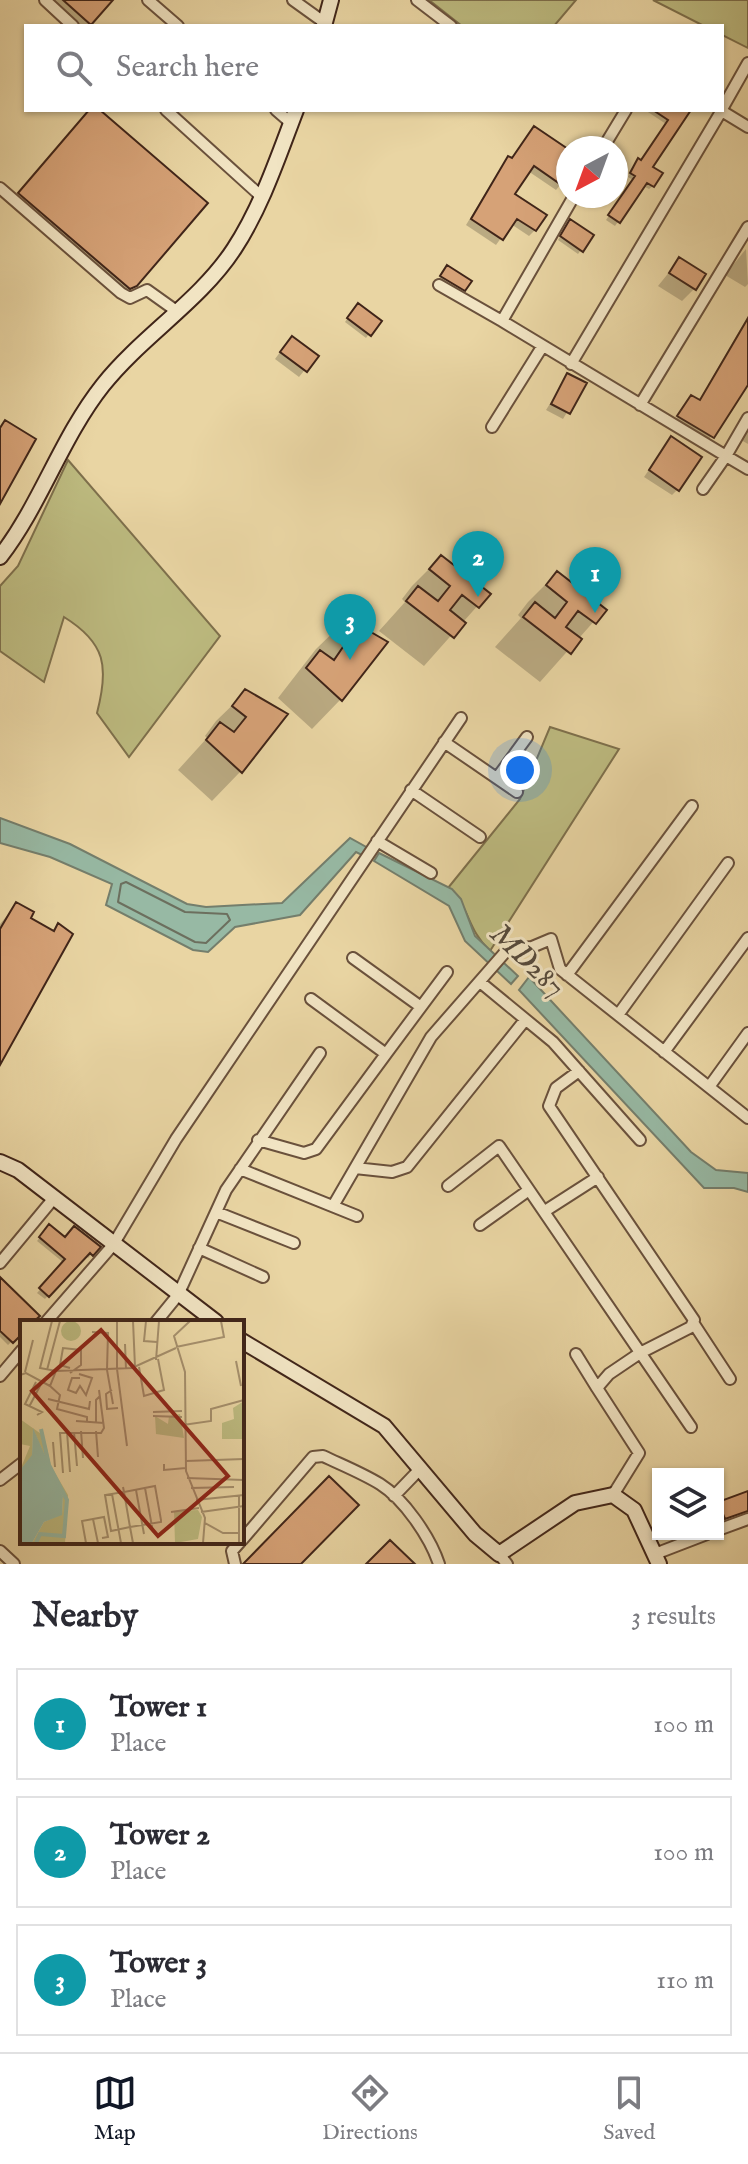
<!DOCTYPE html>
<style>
:root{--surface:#fff;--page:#f2f2f3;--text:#2b2b33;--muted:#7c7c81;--line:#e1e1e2;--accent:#111827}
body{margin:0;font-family:"IM FELL English",serif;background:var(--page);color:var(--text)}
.controls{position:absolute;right:24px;bottom:24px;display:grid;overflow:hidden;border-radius:0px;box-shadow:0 2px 6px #0004}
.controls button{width:72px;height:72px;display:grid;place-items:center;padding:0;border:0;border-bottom:2px solid var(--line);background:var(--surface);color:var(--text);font:40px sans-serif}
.compass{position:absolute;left:556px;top:136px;width:72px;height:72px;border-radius:50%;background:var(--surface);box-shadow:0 2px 6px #0004;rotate:221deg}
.you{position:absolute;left:520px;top:770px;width:28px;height:28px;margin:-20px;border:6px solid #fff;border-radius:50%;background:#1a73e8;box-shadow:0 0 0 12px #1a73e833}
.badge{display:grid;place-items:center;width:52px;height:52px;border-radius:50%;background:var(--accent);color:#fff;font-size:26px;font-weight:700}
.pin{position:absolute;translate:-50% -66px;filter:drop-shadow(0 2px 4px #0008)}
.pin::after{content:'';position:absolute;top:42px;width:28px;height:24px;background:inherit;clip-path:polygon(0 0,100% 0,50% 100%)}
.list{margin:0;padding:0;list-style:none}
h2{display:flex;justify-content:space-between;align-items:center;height:104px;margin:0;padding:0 32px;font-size:34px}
h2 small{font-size:26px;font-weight:400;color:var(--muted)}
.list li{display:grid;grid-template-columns:52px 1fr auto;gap:24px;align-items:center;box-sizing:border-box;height:112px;margin:0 16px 16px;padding:0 16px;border:2px solid var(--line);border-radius:0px}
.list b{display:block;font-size:30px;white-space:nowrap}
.list p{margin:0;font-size:26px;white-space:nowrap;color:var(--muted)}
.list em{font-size:26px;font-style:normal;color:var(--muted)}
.icon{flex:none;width:44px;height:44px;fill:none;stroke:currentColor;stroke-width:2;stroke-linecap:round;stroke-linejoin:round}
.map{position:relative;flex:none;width:748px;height:1564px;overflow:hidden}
.search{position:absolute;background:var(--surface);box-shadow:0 2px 6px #0004;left:24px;right:24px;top:24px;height:88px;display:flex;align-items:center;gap:20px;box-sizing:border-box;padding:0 28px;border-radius:0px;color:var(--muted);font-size:30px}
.sheet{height:488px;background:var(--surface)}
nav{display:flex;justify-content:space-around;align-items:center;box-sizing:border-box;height:112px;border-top:2px solid var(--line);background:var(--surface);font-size:22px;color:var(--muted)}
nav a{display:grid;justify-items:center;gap:4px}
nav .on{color:var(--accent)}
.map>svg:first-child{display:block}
.green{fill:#bdbb80;stroke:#7e704c;stroke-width:2}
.water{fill:#97b9a4;stroke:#747e6c;stroke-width:2}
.shadow{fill:#0003}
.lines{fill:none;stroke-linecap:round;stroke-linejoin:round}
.shore{stroke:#6c6f5e;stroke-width:2}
.building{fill:#d6a277;stroke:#402519;stroke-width:2}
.street-casing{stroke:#6a513c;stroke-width:14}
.secondary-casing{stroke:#402519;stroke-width:18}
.street{stroke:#f1e4c3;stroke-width:10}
.secondary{stroke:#f1e4c3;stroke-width:14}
.labels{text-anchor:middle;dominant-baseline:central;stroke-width:6;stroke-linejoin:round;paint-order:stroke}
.water-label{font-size:30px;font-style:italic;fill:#564a3c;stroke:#f1e4c3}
.inset-river{fill:none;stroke:#97b9a4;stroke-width:4}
.inset-road{fill:none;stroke:#a58f6c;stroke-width:2}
.view{fill:#8f2418;fill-opacity:0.15;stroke:#8f2418;stroke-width:4}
.inset-edge{fill:none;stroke:#402519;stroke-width:4}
</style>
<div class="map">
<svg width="748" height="1564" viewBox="0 0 748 1564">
<rect width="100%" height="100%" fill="#e9d5a3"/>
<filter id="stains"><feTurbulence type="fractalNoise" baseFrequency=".0025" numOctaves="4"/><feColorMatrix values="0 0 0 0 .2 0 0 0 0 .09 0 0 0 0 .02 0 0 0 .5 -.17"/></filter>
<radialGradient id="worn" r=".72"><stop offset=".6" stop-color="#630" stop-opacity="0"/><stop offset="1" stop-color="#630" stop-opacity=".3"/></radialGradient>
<!-- green -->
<path class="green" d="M 429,0 L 576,0 L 554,26 L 462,26 Z
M 653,0 L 748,0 L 748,48 L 722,35 L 722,26 L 704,26 Z
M 68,460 L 220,636 L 129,757 L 97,713 C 109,667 106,643 64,617 L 44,682 L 0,651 L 0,586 L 18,566 Z
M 550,727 L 619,749 L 490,951 C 466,928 471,908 448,888 L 520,799 Z"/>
<!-- water -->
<path class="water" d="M 0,818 L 70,844 L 187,904 L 206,907 L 282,903 L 350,838 L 368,848 L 362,855 L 356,852 L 300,915 L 235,927 L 208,952 L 193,950 L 106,905 L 112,884 L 50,857 L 0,843 Z
M 379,853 L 452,889 L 461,899 L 475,936 L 518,976 L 511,984 L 465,941 L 449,906 L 374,861 Z
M 529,977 L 691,1152 L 716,1170 L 748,1173 L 748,1192 L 734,1188 L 704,1188 L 519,990 Z"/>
<!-- shadow -->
<path class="shadow" d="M 50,0 L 107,0 L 109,2 L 87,26 L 82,26 Z
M 91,110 L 97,110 L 136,284 L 127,293 L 11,202 Z
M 645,110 L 689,110 L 650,167 L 653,186 L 649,189 L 643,186 L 615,226 L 606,220 L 633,180 L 628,177 L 635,164 L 641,162 L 666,124 Z
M 534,128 L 568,152 L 568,175 L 556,190 L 528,171 L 513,195 L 535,230 L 529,236 L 511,224 L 496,245 L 466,225 L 503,164 L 511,160 Z
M 567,225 L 581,250 L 578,254 L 558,240 Z
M 746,249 L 748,284 L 745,287 L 725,275 Z
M 679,260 L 694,289 L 682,301 L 658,286 Z
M 444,271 L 464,290 L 460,293 L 438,280 Z
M 354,309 L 369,334 L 366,338 L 345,322 Z
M 748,316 L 748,379 L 706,444 L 672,424 L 692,397 L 698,402 Z
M 286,344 L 316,356 L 299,377 L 275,359 Z
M 568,375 L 584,384 L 563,419 L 546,410 Z
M 748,428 L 748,444 L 741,440 Z
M 666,445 L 678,489 L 672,495 L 644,477 Z
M 441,557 L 488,594 L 424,666 L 379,631 L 405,602 L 402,599 L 412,586 Z
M 557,573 L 604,610 L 540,682 L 495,647 L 521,618 L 518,615 L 528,602 Z
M 346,620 L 385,643 L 340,700 L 312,729 L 278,698 L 316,649 Z
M 246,692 L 285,714 L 240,772 L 212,801 L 178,770 L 207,738 L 205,736 L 216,721 Z
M 16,905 L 29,918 L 52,932 L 58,926 L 0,1061 L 0,924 Z
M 46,1230 L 98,1247 L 88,1258 L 86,1255 L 45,1299 L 37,1293 L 64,1263 L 37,1241 Z
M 0,1280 L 31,1322 L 22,1322 L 22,1331 L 8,1345 L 0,1337 Z
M 748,1493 L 748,1513 L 721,1521 L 718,1505 Z"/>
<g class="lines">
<!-- shore -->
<path class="shore" d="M 126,882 L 185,912 L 227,914 L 230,920 L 206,943 L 195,942 L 118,902 L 121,884 Z"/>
</g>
<!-- building -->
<path class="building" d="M 63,0 L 113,0 L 91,25 Z
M 89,110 L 100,110 L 208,203 L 137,286 L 130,289 L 18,193 Z
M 653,110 L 691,110 L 653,167 L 663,173 L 654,187 L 647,183 L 620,223 L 608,215 L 635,176 L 630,173 L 638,158 L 641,160 L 668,120 Z
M 534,126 L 568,149 L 568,179 L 563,186 L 534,166 L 515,194 L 547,215 L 536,231 L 517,219 L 503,240 L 471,219 L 508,156 L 512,158 Z
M 570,219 L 594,235 L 583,252 L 560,236 Z
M 679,257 L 706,274 L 696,290 L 669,273 Z
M 447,265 L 472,281 L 465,291 L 440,276 Z
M 358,303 L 382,321 L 371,336 L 347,318 Z
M 748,318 L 748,385 L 714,438 L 677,416 L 691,395 L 700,400 Z
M 292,336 L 319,356 L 307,372 L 280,352 Z
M 567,373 L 587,383 L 570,414 L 551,404 Z
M 5,420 L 36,439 L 0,504 L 0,428 Z
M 671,436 L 702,457 L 679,491 L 649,470 Z
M 441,555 L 491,594 L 479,608 L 462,595 L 450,610 L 466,623 L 454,638 L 406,601 L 418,586 L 438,601 L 450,586 L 429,569 Z
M 557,571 L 607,610 L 596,624 L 578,611 L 566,627 L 582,639 L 571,654 L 523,617 L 535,602 L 555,618 L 567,602 L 546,585 Z
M 345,617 L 388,642 L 342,701 L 306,668 L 320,650 L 334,660 L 345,644 L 332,634 Z
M 245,689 L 288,714 L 242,773 L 206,740 L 220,722 L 234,732 L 246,717 L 232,706 Z
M 16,902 L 34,912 L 31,918 L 54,931 L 58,923 L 73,934 L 0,1065 L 0,929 Z
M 49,1224 L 65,1237 L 74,1226 L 101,1247 L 93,1256 L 90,1253 L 49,1297 L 39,1288 L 65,1259 L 39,1237 Z
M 0,1277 L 40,1316 L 33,1322 L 22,1322 L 22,1334 L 13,1343 L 0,1331 Z
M 329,1476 L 359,1505 L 301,1564 L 243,1564 Z
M 748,1491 L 748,1511 L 725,1519 L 718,1502 Z
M 390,1540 L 415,1564 L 366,1564 Z"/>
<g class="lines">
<!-- street casing -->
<g class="street-casing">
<path id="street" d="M 45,0 L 73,26
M 148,0 L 178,26
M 293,0 L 325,23
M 417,0 L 451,26
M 722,109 L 748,63
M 166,110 L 263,198
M 276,110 L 291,123
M 720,110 L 748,127
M 603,148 L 626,110
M 0,188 L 121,293 L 130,298 L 147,290 L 175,310
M 574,196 L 502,321 L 726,456 L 748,418
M 439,285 L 502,321
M 571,364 L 722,110
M 640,405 L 748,227
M 492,427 L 542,347
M 703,489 L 726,456 L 748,469
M 444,742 L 517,792
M 497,778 L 527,737
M 411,790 L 480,837
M 377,841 L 431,873
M 353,958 L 421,1007
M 567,975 L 692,806
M 480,982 L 553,1042 L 640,1140
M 618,1015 L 728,863
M 664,1052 L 748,938
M 386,1054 L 447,972
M 579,1071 L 556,1088 L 549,1106 L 694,1320 L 691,1327 L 640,1353 L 609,1374 L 597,1388 L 639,1453 L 613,1495
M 709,1087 L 748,1033
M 258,1140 L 304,1153 L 316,1149 L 386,1054 L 311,999
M 355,1168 L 392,1172 L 407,1167 L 525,1020
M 240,1169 L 357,1216
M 448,1186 L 499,1146 L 691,1427
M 333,1206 L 431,1037 L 507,950 L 532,947 L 551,939 L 560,969 L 748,1118
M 545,1211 L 598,1177
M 216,1212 L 294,1243
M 480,1225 L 529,1190
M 199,1248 L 263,1277
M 0,1263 L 54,1198
M 46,1322 L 113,1245 L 176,1139 L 461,718
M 156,1322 L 178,1295 L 226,1190 L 320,1053
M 694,1324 L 730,1379
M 576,1354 L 597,1388
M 0,1376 L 22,1350
M 0,1480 L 22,1463
M 394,1496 L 420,1469
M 718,1530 L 748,1519
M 242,1540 L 313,1457 L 323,1456 C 342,1465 362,1473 380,1484 C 404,1499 430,1537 439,1564
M 0,1551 L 14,1564
M 499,1554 L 507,1564
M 655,1554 L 707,1534
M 235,1564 L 232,1551 L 240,1542"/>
</g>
<!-- secondary casing -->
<g class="secondary-casing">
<path id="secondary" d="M 324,26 L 331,0
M 0,557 C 41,504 61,438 103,385 C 142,336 200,301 234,249 C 262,206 278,157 296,110
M 0,1162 L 18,1170 L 216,1322
M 242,1341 L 384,1426 L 475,1534 L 499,1554 L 575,1503 L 613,1495 L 634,1510 L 659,1564"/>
</g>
<!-- street -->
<use href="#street" class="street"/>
<!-- secondary -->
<use href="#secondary" class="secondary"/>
</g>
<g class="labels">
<!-- water labels -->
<g class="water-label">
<text transform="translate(527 961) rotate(44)">MD287</text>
</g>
</g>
<!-- overview -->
<g transform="translate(20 1320)">
<rect width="224" height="224" fill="#e9d5a3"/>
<path d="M41 11a10 10 0 1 1 20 0a10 10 0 1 1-20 0ZM 224,81 L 224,119 L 202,119 L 202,103 L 214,99 L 213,88 ZM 160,94 L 164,118 L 136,114 L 135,96 L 148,104 L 149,96 ZM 0,99 L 24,116 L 31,146 L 48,175 L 45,223 L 12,223 L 24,202 L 42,194 L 43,176 L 13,109 L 12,136 L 0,150 L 10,126 L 0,124 ZM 178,190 L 182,197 L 178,219 L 155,223 L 154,191 Z" fill="#bdbb80"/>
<path d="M 13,108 L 43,176 L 42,195 L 24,202 L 12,223 L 0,223 L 0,150 L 12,135 Z" fill="#97b9a4"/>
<path class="inset-river" d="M 16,223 L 20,214 L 44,216 L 47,180 L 29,145 L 21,109"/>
<path class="inset-road" d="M 32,1 L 20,48 L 36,51M 97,1 L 97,49 L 107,126M 113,1 L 115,47M 126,1 L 124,21 L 137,22M 170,1 L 154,16 L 165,52 L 166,151 L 185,198 L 183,223M 72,12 L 88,13 L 87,50 L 93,84M 105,24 L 106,49M 156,27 L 204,17 L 201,1M 136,40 L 139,1M 216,41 L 221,66M 119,47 L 124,76 L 144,70 L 138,39M 27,50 L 40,1M 5,52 L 13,20M 50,53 L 61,45 L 61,30 L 43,28 L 40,45 L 50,48M 59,54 L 72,58 L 66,75 L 60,66 L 56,73 L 48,70 L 52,58 L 60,58M 0,55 L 6,53 L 30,66 L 36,51 L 112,48 L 156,28M 16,62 L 5,84 L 22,92 L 17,95M 30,66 L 40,75 L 37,89 L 67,97 L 67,103M 92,70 L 86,74 L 87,89 L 98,88M 28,79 L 69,89 L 70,81M 9,87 L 21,64M 133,92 L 162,91M 133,96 L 162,97M 56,101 L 84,103M 76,103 L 76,80 L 80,76M 163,105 L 191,101 L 191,89 L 224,80M 61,111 L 63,138M 76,111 L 78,137M 47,112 L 50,152M 54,112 L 57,146M 33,122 L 35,147M 166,141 L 224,139M 144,144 L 144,150 L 166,148M 43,153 L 40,113 L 81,113 L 84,108 L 79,70M 167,158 L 224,160M 103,167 L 104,172 L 85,175 L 91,211 L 110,207 L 141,202 L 141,200 L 135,166 L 104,172 L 110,207 L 113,223M 125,168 L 133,212M 171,168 L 214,167M 116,170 L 124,214M 92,174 L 101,223M 176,180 L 224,175M 151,192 L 179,188M 181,192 L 224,186M 73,199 L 78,223M 185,203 L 203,213 L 220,213M 66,223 L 62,201 L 84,197 L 88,217 L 82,218M 219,223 L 219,175"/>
<path class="view" d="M 81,10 L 208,156 L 138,216 L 12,71 Z"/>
<rect width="224" height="224" class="inset-edge"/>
</g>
<rect width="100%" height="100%" filter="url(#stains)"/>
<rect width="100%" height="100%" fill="url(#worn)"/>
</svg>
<div class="controls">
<button><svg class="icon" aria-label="layers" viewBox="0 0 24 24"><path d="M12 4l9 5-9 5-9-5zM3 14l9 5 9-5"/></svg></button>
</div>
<svg class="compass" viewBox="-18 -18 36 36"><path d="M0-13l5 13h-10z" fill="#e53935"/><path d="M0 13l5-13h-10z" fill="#7c7c81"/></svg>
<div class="you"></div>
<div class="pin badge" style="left:595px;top:613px;background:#0f9aa8">1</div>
<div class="pin badge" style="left:478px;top:597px;background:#0f9aa8">2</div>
<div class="pin badge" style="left:350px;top:660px;background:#0f9aa8">3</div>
<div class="search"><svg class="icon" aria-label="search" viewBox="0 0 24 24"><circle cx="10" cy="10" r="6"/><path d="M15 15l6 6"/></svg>Search here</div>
</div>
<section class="sheet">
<h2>Nearby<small>3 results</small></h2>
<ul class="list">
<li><span class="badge" style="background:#0f9aa8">1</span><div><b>Tower 1</b><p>Place</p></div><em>100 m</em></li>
<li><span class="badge" style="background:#0f9aa8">2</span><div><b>Tower 2</b><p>Place</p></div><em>100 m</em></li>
<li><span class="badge" style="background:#0f9aa8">3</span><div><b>Tower 3</b><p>Place</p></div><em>110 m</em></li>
</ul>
</section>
<nav>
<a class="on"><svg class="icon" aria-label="map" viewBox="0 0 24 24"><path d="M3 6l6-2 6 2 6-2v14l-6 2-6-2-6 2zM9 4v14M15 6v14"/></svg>Map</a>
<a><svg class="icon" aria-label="directions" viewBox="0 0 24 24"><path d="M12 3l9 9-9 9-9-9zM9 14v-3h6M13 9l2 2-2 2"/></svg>Directions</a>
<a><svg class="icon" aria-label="saved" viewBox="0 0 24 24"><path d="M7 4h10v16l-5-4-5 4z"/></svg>Saved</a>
</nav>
